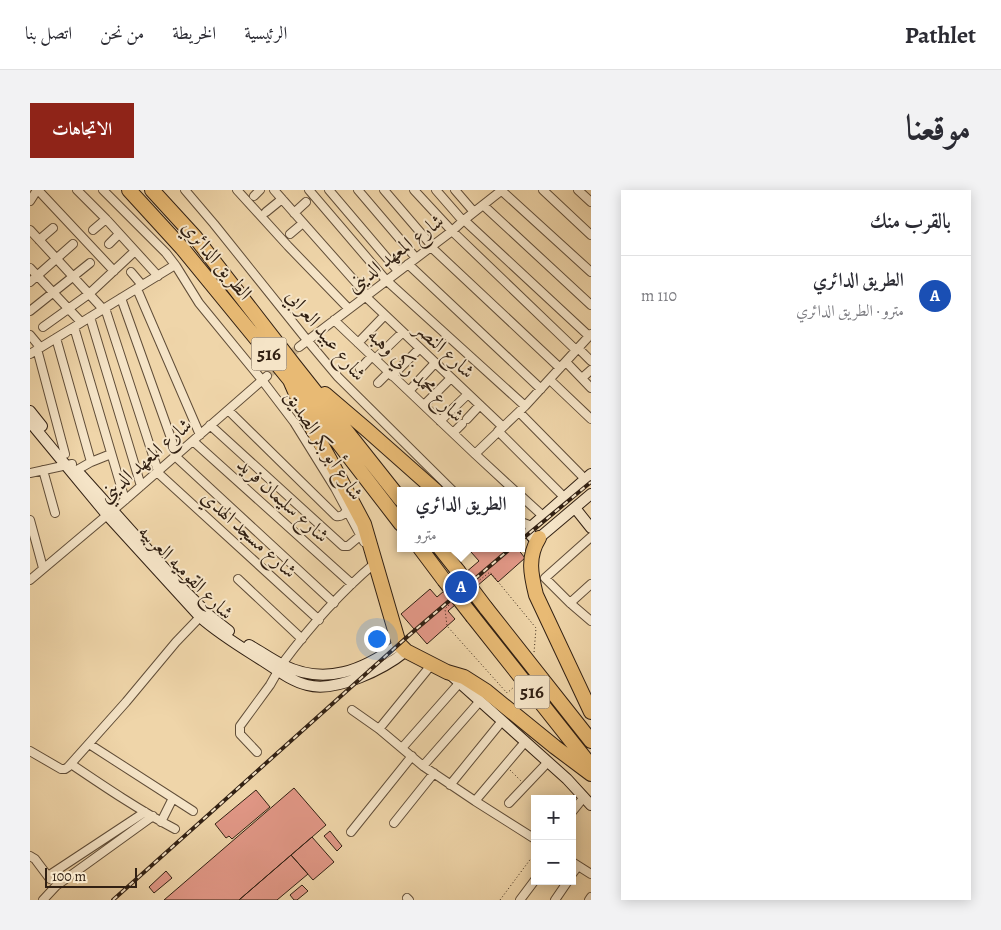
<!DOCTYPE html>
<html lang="ar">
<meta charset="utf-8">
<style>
:root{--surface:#fff;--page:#f2f2f3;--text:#2b2b33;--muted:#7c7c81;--line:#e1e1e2;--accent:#8f2418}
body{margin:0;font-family:Alegreya,Amiri,serif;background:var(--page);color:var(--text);direction:rtl}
.controls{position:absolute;right:15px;bottom:15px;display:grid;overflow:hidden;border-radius:0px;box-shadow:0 2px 12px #0003}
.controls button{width:45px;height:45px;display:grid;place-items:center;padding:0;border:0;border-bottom:1px solid var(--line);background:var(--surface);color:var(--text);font:25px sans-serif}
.scale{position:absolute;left:15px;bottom:12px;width:92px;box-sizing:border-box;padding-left:5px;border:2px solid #312013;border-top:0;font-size:14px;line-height:18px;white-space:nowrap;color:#312013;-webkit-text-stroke:4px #f5e4c7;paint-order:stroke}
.you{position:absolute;left:346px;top:448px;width:18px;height:18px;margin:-12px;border:4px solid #fff;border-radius:50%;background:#1a73e8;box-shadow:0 0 0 8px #1a73e833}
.badge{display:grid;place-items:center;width:32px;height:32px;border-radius:50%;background:var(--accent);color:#fff;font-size:16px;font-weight:700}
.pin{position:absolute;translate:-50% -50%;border:2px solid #fff;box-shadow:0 1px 5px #0006}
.popup{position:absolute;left:367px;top:297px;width:128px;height:65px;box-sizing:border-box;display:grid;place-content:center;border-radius:0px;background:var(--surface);filter:drop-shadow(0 1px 4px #0005);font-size:16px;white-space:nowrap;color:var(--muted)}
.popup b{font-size:19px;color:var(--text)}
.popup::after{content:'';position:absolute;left:50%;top:100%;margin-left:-10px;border:10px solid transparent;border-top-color:var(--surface)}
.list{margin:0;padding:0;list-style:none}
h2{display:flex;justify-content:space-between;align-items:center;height:65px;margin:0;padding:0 20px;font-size:21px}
h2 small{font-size:16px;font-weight:400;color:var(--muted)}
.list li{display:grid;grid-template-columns:32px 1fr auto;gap:15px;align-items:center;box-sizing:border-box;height:80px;padding:0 20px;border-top:1px solid var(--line)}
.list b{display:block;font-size:19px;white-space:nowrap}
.list p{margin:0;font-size:16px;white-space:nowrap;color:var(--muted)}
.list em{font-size:16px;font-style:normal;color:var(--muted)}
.map{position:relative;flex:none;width:561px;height:710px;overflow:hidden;direction:ltr;border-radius:0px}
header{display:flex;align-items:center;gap:30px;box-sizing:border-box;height:70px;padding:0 25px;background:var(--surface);border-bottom:1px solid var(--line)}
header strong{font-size:24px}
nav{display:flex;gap:28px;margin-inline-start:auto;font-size:18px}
.intro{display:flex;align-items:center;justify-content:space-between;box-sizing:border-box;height:120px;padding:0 30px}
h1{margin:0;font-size:35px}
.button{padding:12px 22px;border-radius:0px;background:var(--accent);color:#fff;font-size:18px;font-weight:700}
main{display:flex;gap:30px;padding:0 30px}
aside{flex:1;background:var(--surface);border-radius:0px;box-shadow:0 2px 12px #0003}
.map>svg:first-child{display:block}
.building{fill:#e19786;stroke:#312013}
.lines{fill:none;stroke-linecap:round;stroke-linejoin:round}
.street-tunnel{stroke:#c9b18b;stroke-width:8;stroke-dasharray:8 4;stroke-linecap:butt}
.street-casing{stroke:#604d38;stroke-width:10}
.secondary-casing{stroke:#312013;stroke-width:12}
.highway-casing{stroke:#312013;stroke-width:16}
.path{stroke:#312013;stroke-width:1;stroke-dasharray:1 2.5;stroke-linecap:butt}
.street{stroke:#f5e4c7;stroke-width:8}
.secondary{stroke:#f5e4c7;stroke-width:10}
.highway{stroke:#e8ba74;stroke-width:14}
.rail-casing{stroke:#312013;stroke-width:4}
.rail{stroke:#f5e4c7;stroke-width:2;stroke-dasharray:5.5;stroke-linecap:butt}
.highway-bridge-casing{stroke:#312013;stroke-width:16;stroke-linecap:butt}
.highway-bridge{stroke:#e8ba74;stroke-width:14}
.labels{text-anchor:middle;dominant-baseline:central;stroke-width:4;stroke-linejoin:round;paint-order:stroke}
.shield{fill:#f5e4c7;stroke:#6c5b49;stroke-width:1}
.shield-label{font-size:19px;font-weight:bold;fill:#312013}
.street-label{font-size:20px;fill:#312013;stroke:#f5e4c7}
</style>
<header>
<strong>Pathlet</strong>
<nav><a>الرئيسية</a><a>الخريطة</a><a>من نحن</a><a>اتصل بنا</a></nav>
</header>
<div class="intro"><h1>موقعنا</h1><a class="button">الاتجاهات</a></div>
<main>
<aside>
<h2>بالقرب منك<small></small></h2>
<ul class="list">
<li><span class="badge" style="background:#1a4fb4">A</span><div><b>الطريق الدائري</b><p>مترو · الطريق الدائري</p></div><em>110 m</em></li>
</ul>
</aside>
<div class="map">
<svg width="561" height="710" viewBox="0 0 561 710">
<rect width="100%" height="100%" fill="#efd5a9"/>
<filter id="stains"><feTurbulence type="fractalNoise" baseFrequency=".004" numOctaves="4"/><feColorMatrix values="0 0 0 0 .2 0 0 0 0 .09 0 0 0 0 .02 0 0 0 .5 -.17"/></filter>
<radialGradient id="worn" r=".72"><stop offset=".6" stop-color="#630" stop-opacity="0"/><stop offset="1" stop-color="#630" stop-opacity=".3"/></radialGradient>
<!-- building -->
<path class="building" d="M 445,358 L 487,358 L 495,368 L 468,392 L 461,384 L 418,421 L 425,429 L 397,454 L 371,424 L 400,399 L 407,407 L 449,371 L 441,362 Z
M 264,598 L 296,635 L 209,710 L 134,710 Z
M 226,600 L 240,617 L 202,649 L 199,646 L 196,648 L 185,634 Z
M 300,641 L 312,656 L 307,661 L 294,646 Z
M 282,647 L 304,672 L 283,690 L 261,665 Z
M 261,665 L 278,684 L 247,710 L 209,710 Z
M 136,681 L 142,688 L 124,703 L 119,697 Z
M 272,695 L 278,701 L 267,710 L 264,710 L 260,705 Z"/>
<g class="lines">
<!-- street-tunnel -->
<path class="street-tunnel" d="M 237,186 L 269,157"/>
<!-- street casing -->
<g class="street-casing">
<path id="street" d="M 8,0 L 84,81
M 47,0 L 76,29 L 128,86
M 73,0 L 136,63 L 146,76 L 169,113 L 232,190 L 264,232 L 305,298 L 334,352
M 155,0 L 184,34 L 277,150 L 308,187 L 423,301
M 207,0 L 258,56 L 319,119
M 244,0 L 337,105
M 279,0 L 356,90 L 495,216
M 299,0 L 368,81
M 328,0 L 386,68
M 354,0 L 402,56
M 384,0 L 422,41 L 546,160
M 406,0 L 433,31
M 425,0 L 444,22
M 513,0 L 561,45
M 548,0 L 561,12
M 472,1 L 561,82
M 224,6 L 230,0
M 0,11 L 7,0
M 453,15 L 561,115
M 236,22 L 252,9
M 264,23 L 276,12
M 434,30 L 559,146
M 0,40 L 73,119
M 63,40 L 76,29
M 260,44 L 273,33
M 9,50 L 23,38
M 79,54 L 89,44
M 401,57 L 530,178
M 378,74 L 511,199
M 0,78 L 51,132
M 101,82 L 112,95
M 0,92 L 43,54
M 107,99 L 170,245
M 335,106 L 473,237
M 91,108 L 147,265
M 75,118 L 128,281
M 0,121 L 60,73
M 60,127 L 111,296
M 304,130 L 445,264 L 485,301
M 13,137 L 59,104 L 105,61
M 44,137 L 95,310
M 0,145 L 10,157
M 26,148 L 61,272 L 47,280
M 328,153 L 355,125
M 269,157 L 422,41 L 434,30 L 472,0
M 548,158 L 561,171
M 7,159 L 35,264
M 0,164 L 145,75
M 345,169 L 373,142
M 536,172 L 561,198
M 330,179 L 342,166
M 362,186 L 390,158
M 552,188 L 561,180
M 520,190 L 561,229
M 348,193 L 359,182
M 379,201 L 405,173
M 394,215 L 421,188
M 198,220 L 306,326 C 311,327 314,325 317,320
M 489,222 L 555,289
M 437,229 L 450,215
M 410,231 L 438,204
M 180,235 L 313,356 L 318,356 L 331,345
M 468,241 L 534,307
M 423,243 L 432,234
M 163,251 L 322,394
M 445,264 L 495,216 L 561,144
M 145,266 L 304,413
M 61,272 L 81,264
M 13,280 L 25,323
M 127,282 L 289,430
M 0,283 L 42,274
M 491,306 L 513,326
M 0,330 L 13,378
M 491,332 L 502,336
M 561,347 L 515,388 L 540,413 L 561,431
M 208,389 L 272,449
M 0,390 L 95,310 L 237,186
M 540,413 L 561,394
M 252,474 C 278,439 312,401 345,373 L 344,371
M 322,520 L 349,539 L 393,576 L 445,611 L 505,649
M 349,539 L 402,474
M 59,554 L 163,621
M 372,558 L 432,490
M 0,561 L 31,579 L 35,579 L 38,577 L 96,512 L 146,452 L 170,427
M 227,562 L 210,544 L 210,536 L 240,495 L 248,481
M 41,574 C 75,597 109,620 145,639
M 393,576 L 450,511
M 420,595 L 472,531
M 445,611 L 495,552
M 479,613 L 518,572
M 542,622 L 554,607
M 131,632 L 143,608
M 364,633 L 404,583
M 321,642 L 382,566
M 0,666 L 5,669 L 20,689
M 542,672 L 561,684
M 542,684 L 548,676
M 18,686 L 115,622
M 377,708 L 379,710
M 13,710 L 26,696 L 123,626
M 490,710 L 505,690
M 525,710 L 538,691
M 559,710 L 561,707"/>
</g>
<!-- secondary casing -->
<g class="secondary-casing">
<path id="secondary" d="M 0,221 L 12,236
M 0,232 L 77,325 L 170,427 C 189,444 211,457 233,471 C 247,480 261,491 277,495 C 306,503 354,479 376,461
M 561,284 L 502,336 C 497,343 501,349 509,348 L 561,304
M 51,285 L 155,401 L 180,426 L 199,441
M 545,318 L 561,338
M 219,455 C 230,461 241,469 253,475 C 296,496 333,480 369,454
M 421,485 L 537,589 L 561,615"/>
</g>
<!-- highway casing -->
<g class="highway-casing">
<path id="highway" d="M 99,0 L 152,58 L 260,190 L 371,334
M 122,0 L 165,47 L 264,175 L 371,310
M 260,190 L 277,229 L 300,270 L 334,334 L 369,454 L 376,461 L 417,482 L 434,487 L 456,501 L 525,557 L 561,584
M 295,204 L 336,239 L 406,301
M 509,348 C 497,367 501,385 506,405 L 561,522
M 390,358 L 414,390
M 410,358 L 428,381
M 456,418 L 561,551
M 443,427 L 561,576"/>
</g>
<!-- path -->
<path class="path" d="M 447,392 L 460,382 L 506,438 L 504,463
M 419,415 L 415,419 L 417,436 L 477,503 L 484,497
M 480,580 L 491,591
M 470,710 L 505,663"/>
<!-- street -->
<use href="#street" class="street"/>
<!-- secondary -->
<use href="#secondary" class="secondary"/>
<!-- highway -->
<use href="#highway" class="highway"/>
<!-- rail casing -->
<g class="rail-casing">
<path id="rail" d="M 491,350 L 561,292
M 83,710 L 377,447 L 481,358"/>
</g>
<!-- rail -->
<use href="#rail" class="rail"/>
<!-- highway-bridge casing -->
<g class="highway-bridge-casing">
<path id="highway-bridge" d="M 428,381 L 456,418
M 414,390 L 443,427"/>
</g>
<!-- highway-bridge -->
<use href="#highway-bridge" class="highway-bridge"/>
</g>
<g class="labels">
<!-- shield labels -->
<g class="shield">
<rect x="221.5" y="147.5" width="35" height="33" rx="4"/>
<rect x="484.5" y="485.5" width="35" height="33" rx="4"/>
</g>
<g class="shield-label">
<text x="239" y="164">516</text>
<text x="502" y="502">516</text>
</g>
<!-- street labels -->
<g class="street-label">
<text transform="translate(365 63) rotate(-37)">شارع المعهد الدينى</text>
<text transform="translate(187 70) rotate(50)">الطريق الدائري</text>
<text transform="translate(296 145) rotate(50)">شارع عبيد العرابي</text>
<text transform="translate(415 160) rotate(43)">شارع النصر</text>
<text transform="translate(386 185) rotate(44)">شارع محمد زكي وهبه</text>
<text transform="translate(294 255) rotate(57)">شارع أبو بكر الصديق</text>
<text transform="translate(115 270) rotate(-41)">شارع المعهد الديني</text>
<text transform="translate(253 310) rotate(42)">شارع سليمان فريد</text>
<text transform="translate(219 344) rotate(42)">شارع مسجد الهدي</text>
<text transform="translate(156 382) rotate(45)">شارع القوميه العربيه</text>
</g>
</g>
<rect width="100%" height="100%" filter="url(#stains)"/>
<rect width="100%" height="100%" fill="url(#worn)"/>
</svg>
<div class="controls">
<button>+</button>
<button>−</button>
</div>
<div class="scale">100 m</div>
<div class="you"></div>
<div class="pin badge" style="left:431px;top:397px;background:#1a4fb4">A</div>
<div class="popup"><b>الطريق الدائري</b>مترو</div>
</div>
</main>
